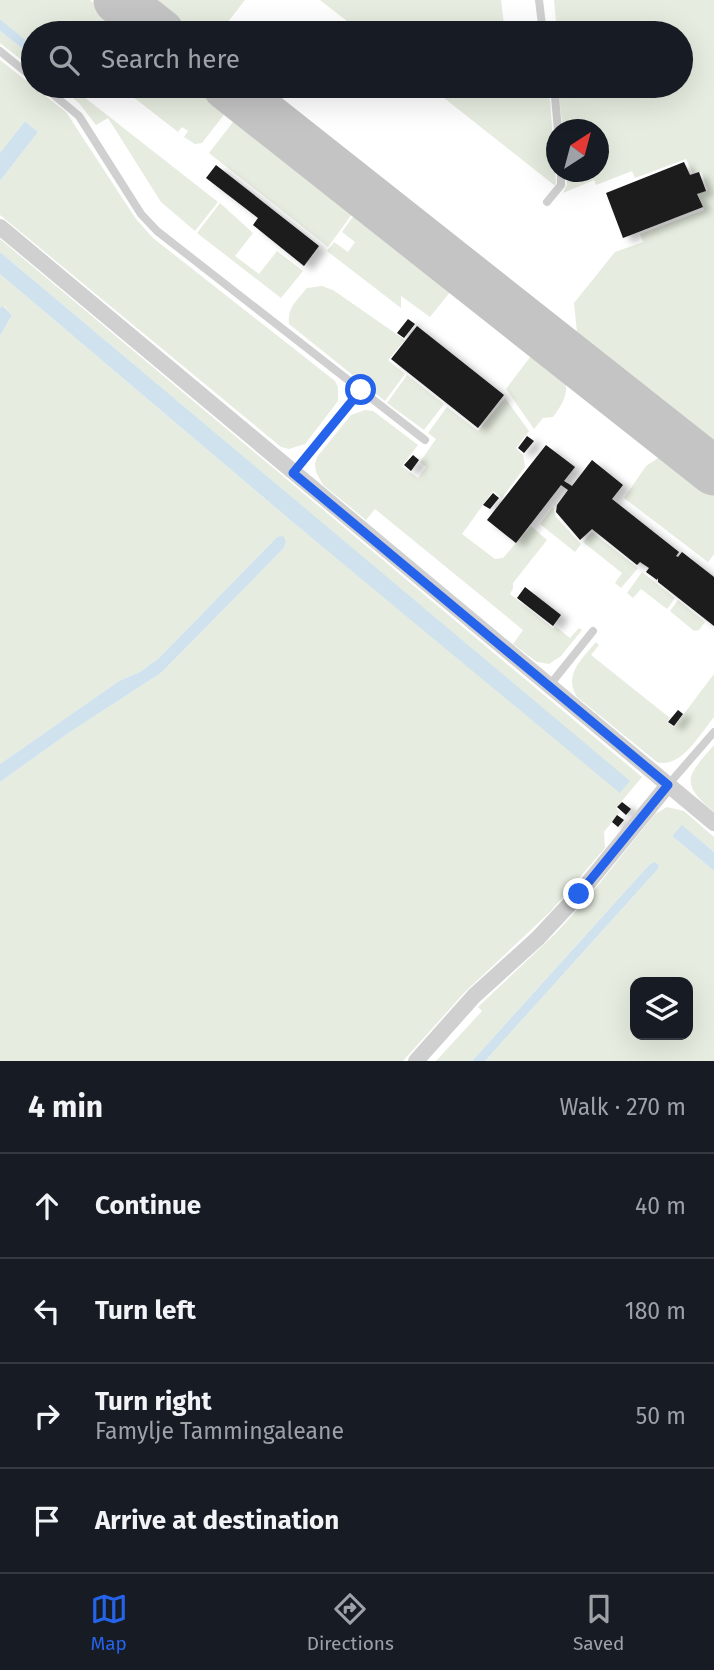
<!DOCTYPE html>
<meta charset="utf-8">
<style>
:root{--surface:#171b24;--page:#242831;--text:#f1f3f6;--muted:#9ea1a6;--line:#363941;--accent:#2563eb}
body{margin:0;font-family:"Fira Sans",sans-serif;background:var(--page);color:var(--text)}
.controls{position:absolute;right:21px;bottom:21px;display:grid;overflow:hidden;border-radius:14px;box-shadow:0 7px 28px #0002}
.controls button{width:63px;height:63px;display:grid;place-items:center;padding:0;border:0;border-bottom:2px solid var(--line);background:var(--surface);color:var(--text);font:35px sans-serif}
.compass{position:absolute;left:546px;top:119px;width:63px;height:63px;border-radius:50%;background:var(--surface);box-shadow:0 7px 28px #0002;rotate:36deg}
.stop{position:absolute;width:21px;height:21px;margin:-16px;border:5px solid #2563eb;border-radius:50%;background:#fff}
.stop.end{background:#2563eb;border-color:#fff;box-shadow:0 2px 7px #0008}
.list{margin:0;padding:0;list-style:none}
h2{display:flex;justify-content:space-between;align-items:center;height:91px;margin:0;padding:0 28px;font-size:30px}
h2 small{font-size:23px;font-weight:400;color:var(--muted)}
.list li{display:grid;grid-template-columns:46px 1fr auto;gap:21px;align-items:center;box-sizing:border-box;height:105px;padding:0 28px;border-top:2px solid var(--line)}
.list b{display:block;font-size:26px;white-space:nowrap}
.list p{margin:0;font-size:23px;white-space:nowrap;color:var(--muted)}
.list em{font-size:23px;font-style:normal;color:var(--muted)}
.icon{flex:none;width:38px;height:38px;fill:none;stroke:currentColor;stroke-width:2;stroke-linecap:round;stroke-linejoin:round}
.map{position:relative;flex:none;width:714px;height:1061px;overflow:hidden}
.search{position:absolute;background:var(--surface);box-shadow:0 7px 28px #0002;left:21px;right:21px;top:21px;height:77px;display:flex;align-items:center;gap:18px;box-sizing:border-box;padding:0 24px;border-radius:38px;color:var(--muted);font-size:26px}
.sheet{height:511px;background:var(--surface)}
nav{display:flex;justify-content:space-around;align-items:center;box-sizing:border-box;height:98px;border-top:2px solid var(--line);background:var(--surface);font-size:19px;color:var(--muted)}
nav a{display:grid;justify-items:center;gap:4px}
nav .on{color:var(--accent)}
.map>svg:first-child{display:block}
.green{fill:#e6ecdf;fill-rule:evenodd}
.water{fill:#cfe2ee}
.lines{fill:none;stroke-linecap:round;stroke-linejoin:round}
.taxiway{stroke:#c4c4c4;stroke-width:49}
.building{fill:#1a1a1a;filter:url(#shadow)}
.lane{stroke:#d0d0d0;stroke-width:8}
.street{stroke:#d0d0d0;stroke-width:16}
.route{stroke:#2563eb;stroke-width:9}
</style>
<div class="map">
<svg width="714" height="1061" viewBox="0 0 714 1061">
<defs>
<filter id="shadow"><feDropShadow dx="8" dy="4.5" stdDeviation="3.5" flood-color="#0004"/></filter>
</defs>
<rect width="100%" height="100%" fill="#fff"/>
<!-- green -->
<path class="green" d="M 0,0 L 90,0 L 126,29 L 128,33 L 33,33 L 33,46 L 0,19 Z
M 145,0 L 245,0 L 224,27 L 186,32 Z
M 320,0 L 501,0 L 505,33 L 362,33 Z
M 554,0 L 714,0 L 714,450 L 578,342 L 574,303 L 615,252 L 643,242 L 640,234 L 704,210 L 698,194 L 708,190 L 701,172 L 693,174 L 686,159 L 635,178 L 632,171 L 596,185 L 594,180 L 563,193 L 567,185 L 567,172 L 598,172 L 598,130 L 563,129 L 559,98 L 564,97 L 563,86 L 681,86 L 681,33 L 557,33 Z
M 0,31 L 33,57 L 33,69 L 0,43 Z
M 0,60 L 66,112 L 136,219 L 153,238 L 335,381 L 338,387 L 338,401 L 305,444 L 289,449 L 281,447 L 0,215 L 0,181 L 38,132 L 25,121 L 0,153 Z
M 58,86 L 91,86 L 84,97 L 218,202 L 195,231 L 161,202 L 108,118 L 96,125 L 79,103 Z
M 119,86 L 197,86 L 224,107 L 226,112 L 202,143 L 195,144 L 184,137 L 188,131 L 182,127 L 178,132 Z
M 429,86 L 545,86 L 550,100 L 556,184 L 554,185 Z
M 240,120 L 355,210 L 328,247 L 209,153 L 233,122 Z
M 220,203 L 253,233 L 235,256 L 259,274 L 277,251 L 303,271 L 281,298 L 197,233 Z
M 357,211 L 454,287 L 430,317 L 401,296 L 401,308 L 327,251 L 334,242 L 348,252 L 355,242 L 342,232 Z
M 0,239 L 642,777 L 616,808 L 620,812 L 604,832 L 605,848 L 550,912 L 465,992 L 403,1061 L 0,1061 L 0,782 L 70,732 L 161,673 L 284,548 L 286,541 L 277,537 L 159,658 L 140,672 L 119,681 L 0,764 L 0,336 L 12,315 L 4,306 L 0,308 L 0,274 L 295,524 L 621,792 L 629,781 L 0,252 Z
M 322,286 L 333,290 L 405,340 L 388,360 L 405,374 L 385,401 L 289,324 C 287,308 297,300 307,288 Z
M 534,352 C 563,374 579,383 553,417 L 543,418 L 534,429 L 506,389 Z
M 407,375 L 444,404 L 424,430 L 387,403 Z
M 505,398 L 529,431 L 516,448 L 523,455 L 525,467 L 502,498 L 493,491 L 462,534 L 495,559 L 503,558 L 531,526 L 547,540 L 513,583 L 513,588 L 510,594 L 553,628 L 555,626 L 570,638 L 579,628 L 582,630 L 561,656 L 549,664 L 537,662 L 513,644 L 523,630 L 375,509 L 366,520 L 323,485 L 316,472 L 315,464 L 317,457 L 351,415 L 365,410 L 373,411 L 418,445 L 402,466 L 418,478 L 426,467 L 420,462 L 436,439 L 428,433 L 447,407 L 478,431 Z
M 658,458 L 673,461 L 714,493 L 714,554 L 708,562 L 624,498 L 646,466 Z
M 553,507 L 556,517 L 581,544 L 575,552 L 540,524 Z
M 592,532 L 638,568 L 621,588 L 615,583 L 622,573 L 583,542 Z
M 642,572 L 675,598 L 667,609 L 641,589 L 633,598 L 627,593 Z
M 678,600 L 705,622 L 699,630 L 694,631 L 670,611 Z
M 596,642 L 599,645 L 591,655 L 670,718 L 667,722 L 674,727 L 714,674 L 714,717 C 700,734 681,769 657,762 L 577,697 C 563,675 582,659 596,642 Z
M 714,745 L 714,812 C 679,783 687,776 714,745 Z
M 667,807 L 684,811 L 714,837 L 714,852 L 683,826 L 672,836 L 714,871 L 714,1061 L 485,1061 L 658,869 L 659,865 L 649,865 L 472,1061 L 436,1061 L 482,1011 L 478,1007 L 556,933 L 587,899 L 655,814 ZM 635,982 L 688,982 L 688,1035 L 635,1035 Z"/>
<!-- water -->
<path class="water" d="M 0,19 L 33,46 L 33,57 L 0,31 Z
M 25,121 L 38,132 L 0,181 L 0,153 Z
M 0,252 L 630,781 L 620,793 L 295,524 L 0,274 Z
M 3,306 L 12,315 L 0,336 L 0,308 Z
M 283,536 L 286,541 L 284,548 L 161,673 L 70,732 L 0,782 L 0,764 L 119,681 L 140,672 L 159,658 L 277,537 Z
M 682,825 L 714,852 L 714,871 L 672,836 Z
M 654,862 L 659,865 L 658,869 L 485,1061 L 472,1061 L 649,865 Z"/>
<g class="lines">
<!-- taxiway -->
<path class="taxiway" d="M 118,0 L 160,33
M 227,86 L 714,471"/>
</g>
<!-- building -->
<path class="building" d="M 684,162 L 690,175 L 699,172 L 706,191 L 697,194 L 703,207 L 623,238 L 606,193 Z
M 216,165 L 319,246 L 304,266 L 253,225 L 258,218 L 206,178 Z
M 408,319 L 415,324 L 404,338 L 397,333 Z
M 417,326 L 504,395 L 478,428 L 391,359 Z
M 527,436 L 534,441 L 524,453 L 518,448 Z
M 546,445 L 575,467 L 564,481 L 572,486 L 592,460 L 623,485 L 612,499 L 679,552 L 676,556 L 678,557 L 682,552 L 714,577 L 714,626 L 658,582 L 658,578 L 657,580 L 646,572 L 649,568 L 640,562 L 637,565 L 592,529 L 580,540 L 556,512 L 557,505 L 568,490 L 561,485 L 516,543 L 487,520 Z
M 413,455 L 419,460 L 411,471 L 404,465 Z
M 493,493 L 499,498 L 490,509 L 483,505 Z
M 525,587 L 561,615 L 553,626 L 517,598 Z
M 678,710 L 683,714 L 674,726 L 668,722 Z
M 622,802 L 631,809 L 626,815 L 617,807 Z
M 617,815 L 624,820 L 618,827 L 612,822 Z"/>
<g class="lines">
<!-- lane -->
<path class="lane" d="M 539,0 L 543,33
M 0,51 L 33,78
M 43,86 L 79,116 L 141,214 L 157,231 L 425,440
M 551,86 L 555,97 L 558,130
M 547,202 L 561,185 L 561,172
M 293,473 L 361,390
M 549,686 L 593,631
M 668,785 L 714,732"/>
<!-- street -->
<path class="street" d="M 0,227 L 714,823
M 416,1061 L 474,996 L 538,938 L 579,894 L 668,785"/>
</g>
<g class="lines">
<!-- route -->
<path class="route" d="M 361,390 L 293,473 L 668,785 L 579,894"/>
</g>
</svg>
<div class="controls">
<button><svg class="icon" aria-label="layers" viewBox="0 0 24 24"><path d="M12 4l9 5-9 5-9-5zM3 14l9 5 9-5"/></svg></button>
</div>
<svg class="compass" viewBox="-18 -18 36 36"><path d="M0-13l5 13h-10z" fill="#e53935"/><path d="M0 13l5-13h-10z" fill="#9ea1a6"/></svg>
<div class="stop" style="left:361px;top:390px"></div>
<div class="stop end" style="left:579px;top:894px"></div>
<div class="search"><svg class="icon" aria-label="search" viewBox="0 0 24 24"><circle cx="10" cy="10" r="6"/><path d="M15 15l6 6"/></svg>Search here</div>
</div>
<section class="sheet">
<h2>4 min<small>Walk · 270 m</small></h2>
<ul class="list">
<li><svg class="icon" aria-label="ahead" viewBox="0 0 24 24"><path d="M12 20V5M6 11l6-6 6 6"/></svg><div><b>Continue</b></div><em>40 m</em></li>
<li><svg class="icon" aria-label="left" viewBox="0 0 24 24"><path d="M17 20v-9H6M10 6l-5 5 5 5"/></svg><div><b>Turn left</b></div><em>180 m</em></li>
<li><svg class="icon" aria-label="right" viewBox="0 0 24 24"><path d="M7 20v-9h11M14 6l5 5-5 5"/></svg><div><b>Turn right</b><p>Famylje Tammingaleane</p></div><em>50 m</em></li>
<li><svg class="icon" aria-label="arrive" viewBox="0 0 24 24"><path d="M6 21V4h12l-3 4 3 4H6"/></svg><div><b>Arrive at destination</b></div></li>
</ul>
</section>
<nav>
<a class="on"><svg class="icon" aria-label="map" viewBox="0 0 24 24"><path d="M3 6l6-2 6 2 6-2v14l-6 2-6-2-6 2zM9 4v14M15 6v14"/></svg>Map</a>
<a><svg class="icon" aria-label="directions" viewBox="0 0 24 24"><path d="M12 3l9 9-9 9-9-9zM9 14v-3h6M13 9l2 2-2 2"/></svg>Directions</a>
<a><svg class="icon" aria-label="saved" viewBox="0 0 24 24"><path d="M7 4h10v16l-5-4-5 4z"/></svg>Saved</a>
</nav>
